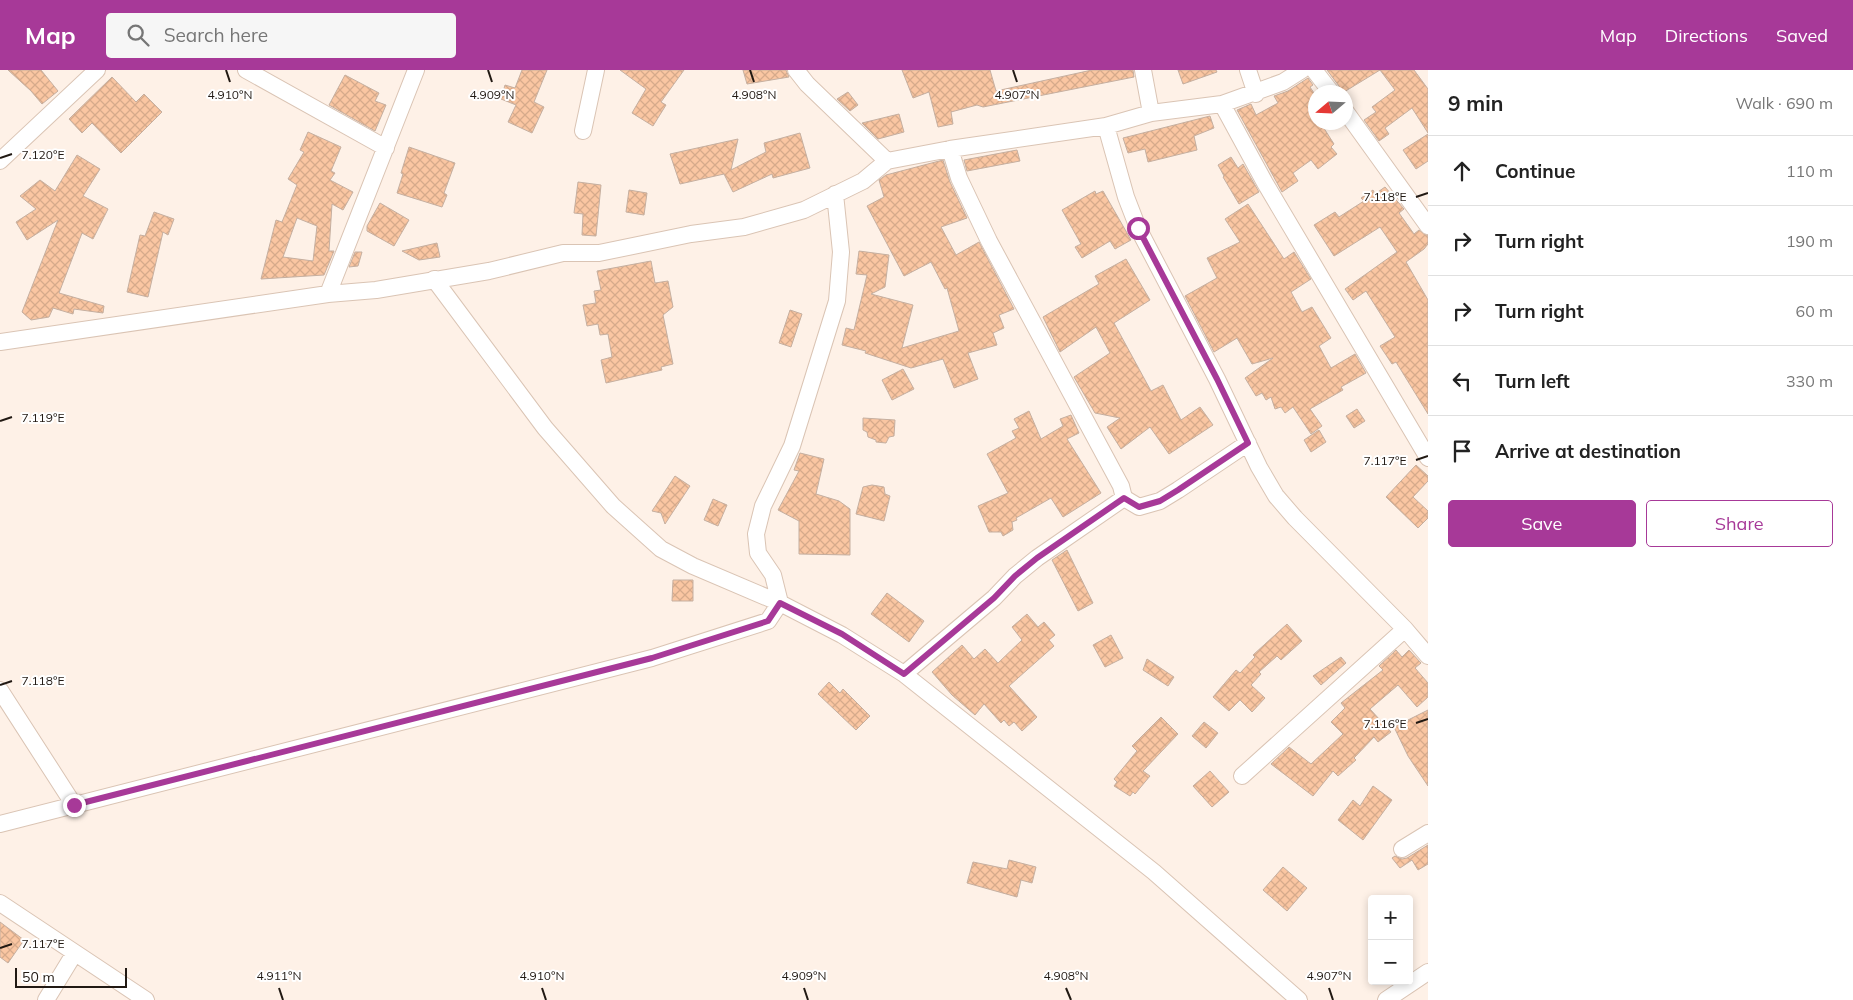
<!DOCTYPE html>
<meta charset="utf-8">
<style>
:root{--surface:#fff;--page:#f6f6f6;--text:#222;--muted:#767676;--line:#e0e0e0;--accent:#a73998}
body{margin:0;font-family:Mulish,sans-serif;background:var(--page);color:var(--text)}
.controls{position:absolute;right:15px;bottom:15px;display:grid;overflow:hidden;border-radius:5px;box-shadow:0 2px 8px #0003}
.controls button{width:45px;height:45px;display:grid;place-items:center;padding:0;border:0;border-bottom:1px solid var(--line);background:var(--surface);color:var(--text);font:25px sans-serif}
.compass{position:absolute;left:1308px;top:15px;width:45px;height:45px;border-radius:50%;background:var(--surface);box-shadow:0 2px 8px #0003;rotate:251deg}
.scale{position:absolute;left:15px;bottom:12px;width:112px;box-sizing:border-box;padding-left:5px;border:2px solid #211913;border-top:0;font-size:14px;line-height:18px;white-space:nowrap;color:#211913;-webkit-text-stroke:4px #fff;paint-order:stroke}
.stop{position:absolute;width:15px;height:15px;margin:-11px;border:4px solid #a73998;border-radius:50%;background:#fff}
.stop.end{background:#a73998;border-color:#fff;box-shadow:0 1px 5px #0008}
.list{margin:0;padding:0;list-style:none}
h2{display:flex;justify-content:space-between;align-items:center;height:65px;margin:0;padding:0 20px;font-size:21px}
h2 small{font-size:16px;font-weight:400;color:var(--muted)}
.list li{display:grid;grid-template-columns:32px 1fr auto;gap:15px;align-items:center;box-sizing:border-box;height:70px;padding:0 20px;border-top:1px solid var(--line)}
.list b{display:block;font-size:19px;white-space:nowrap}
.list em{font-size:16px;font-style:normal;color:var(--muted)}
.actions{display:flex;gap:10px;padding:15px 20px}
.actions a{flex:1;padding:11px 0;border:1px solid var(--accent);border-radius:5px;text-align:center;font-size:18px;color:var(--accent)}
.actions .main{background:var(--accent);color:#fff}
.icon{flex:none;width:28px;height:28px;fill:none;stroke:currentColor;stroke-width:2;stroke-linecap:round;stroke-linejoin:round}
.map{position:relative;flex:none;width:1428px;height:930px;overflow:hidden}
header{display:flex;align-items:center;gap:30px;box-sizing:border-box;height:70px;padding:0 25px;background:var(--accent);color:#fff}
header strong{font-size:24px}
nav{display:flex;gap:28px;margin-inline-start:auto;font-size:18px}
.search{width:350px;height:45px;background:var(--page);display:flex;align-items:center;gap:12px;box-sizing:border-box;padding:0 18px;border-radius:5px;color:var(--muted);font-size:19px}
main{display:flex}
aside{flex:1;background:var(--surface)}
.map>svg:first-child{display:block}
.building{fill:url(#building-cross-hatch);stroke:#c5afa0;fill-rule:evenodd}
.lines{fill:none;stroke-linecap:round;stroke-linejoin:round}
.minor-casing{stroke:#dac4b4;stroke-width:18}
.minor{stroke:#fff;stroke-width:16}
.route{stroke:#a73998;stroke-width:6}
.ticks{fill:none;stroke:#211913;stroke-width:2}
.ticks-label{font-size:12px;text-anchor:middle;fill:#211913;stroke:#fff;stroke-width:4;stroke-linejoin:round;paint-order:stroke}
</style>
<header>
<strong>Map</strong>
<div class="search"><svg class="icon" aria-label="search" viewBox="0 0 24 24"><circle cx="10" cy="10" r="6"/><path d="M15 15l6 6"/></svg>Search here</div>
<nav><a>Map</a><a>Directions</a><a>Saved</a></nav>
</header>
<main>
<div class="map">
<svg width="1428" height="930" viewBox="0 0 1428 930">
<defs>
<pattern id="building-cross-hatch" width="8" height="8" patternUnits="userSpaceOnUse" patternTransform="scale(1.25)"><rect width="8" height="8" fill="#fac6a2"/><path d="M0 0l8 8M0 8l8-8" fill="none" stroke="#d6aa8b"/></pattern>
</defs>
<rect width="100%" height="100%" fill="#fef1e7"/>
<!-- building -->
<path class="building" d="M 8,0 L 41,0 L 58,21 L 42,34 L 31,21 Z
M 522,0 L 547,0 L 534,32 L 544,37 L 532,63 L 508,52 L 516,35 L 501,29 L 505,15 L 515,18 Z
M 620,0 L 684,0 L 661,32 L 666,35 L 653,56 L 632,43 L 646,19 Z
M 743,0 L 786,0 L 789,7 L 747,14 Z
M 902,0 L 990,0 L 996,21 L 1092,0 L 1133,0 L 1134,7 L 983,37 L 977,35 L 951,42 L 953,54 L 938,57 L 929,22 L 913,28 Z
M 1178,0 L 1216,0 L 1217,2 L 1183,14 Z
M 1327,0 L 1380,0 L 1344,22 L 1341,22 L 1339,16 Z
M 1380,0 L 1414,0 L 1428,19 L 1428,63 L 1412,38 L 1385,58 L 1389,64 L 1379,71 L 1364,50 L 1376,42 L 1372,37 L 1395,20 Z
M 345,5 L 379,23 L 375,31 L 386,35 L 375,61 L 329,35 Z
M 112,7 L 136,32 L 144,24 L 162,42 L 121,83 L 92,53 L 82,63 L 69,49 Z
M 1308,8 L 1313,15 L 1310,17 L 1316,26 L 1316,52 L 1320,52 L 1334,74 L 1331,77 L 1337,84 L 1318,99 L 1311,90 L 1293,103 L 1298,111 L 1282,122 L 1237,40 L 1251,34 L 1256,45 L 1278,33 L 1274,26 L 1288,21 Z
M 848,22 L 858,35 L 850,41 L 837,29 Z
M 899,44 L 904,62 L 878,69 L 862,53 Z
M 1210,46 L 1214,58 L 1194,66 L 1197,80 L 1148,92 L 1145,79 L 1128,83 L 1123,68 Z
M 308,62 L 341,77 L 331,101 L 335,103 L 330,110 L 353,122 L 343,140 L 332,134 L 329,181 L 334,181 L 324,205 L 261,209 L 276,150 L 282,152 L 297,115 L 288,109 L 304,82 L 300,80 ZM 297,148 L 317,156 L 313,191 L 283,187 Z
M 800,63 L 810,98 L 773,108 L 772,104 L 733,122 L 724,104 L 680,114 L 670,84 L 738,69 L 731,100 L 766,82 L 764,73 Z
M 1428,64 L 1428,91 L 1416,99 L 1403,80 Z
M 409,77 L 455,93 L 444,123 L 447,125 L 442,137 L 397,123 L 403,104 L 401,103 Z
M 1017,80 L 1020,91 L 967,101 L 964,90 Z
M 77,85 L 100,99 L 83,126 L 108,139 L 93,169 L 82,163 L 59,223 L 104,236 L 103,243 L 74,239 L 73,244 L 53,238 L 49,247 L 31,250 L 22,242 L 58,150 L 27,170 L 16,152 L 36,139 L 20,126 L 40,110 L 55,121 Z
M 1231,87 L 1238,98 L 1243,94 L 1259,122 L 1239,134 L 1223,107 L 1224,106 L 1218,95 Z
M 943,90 L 950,112 L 967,148 L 941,157 L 956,185 L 979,172 L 1014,239 L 999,245 L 1004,258 L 993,263 L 997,275 L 968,283 L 978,309 L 954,318 L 943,289 L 911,298 L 865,283 L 866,281 L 842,275 L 846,258 L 854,260 L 867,205 L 856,204 L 859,181 L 889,185 L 885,217 L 871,224 L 913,235 L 902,278 L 959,261 L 947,218 L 945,219 L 931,192 L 904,206 L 867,136 L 884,127 L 879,110 L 886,105 Z
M 578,112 L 601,115 L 596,166 L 582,165 L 583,144 L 574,143 Z
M 1385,117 L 1404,139 L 1399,143 L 1414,164 L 1419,160 L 1428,166 L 1428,174 L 1424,179 L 1406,192 L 1428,230 L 1428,344 L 1396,292 L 1392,294 L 1380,276 L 1395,267 L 1366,221 L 1353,230 L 1345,219 L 1397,182 L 1380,157 L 1334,186 L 1314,155 L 1335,142 L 1339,147 L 1364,131 L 1361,128 L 1373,120 L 1375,124 Z
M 629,120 L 647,123 L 644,145 L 626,142 Z
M 1095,121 L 1096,124 L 1103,121 L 1131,170 L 1115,179 L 1110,171 L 1082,188 L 1075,177 L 1081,174 L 1062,140 Z
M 380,133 L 409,150 L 394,176 L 367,161 L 367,156 Z
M 1248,134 L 1284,189 L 1294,182 L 1311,209 L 1291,222 L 1302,242 L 1312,237 L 1331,268 L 1319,276 L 1331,298 L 1355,284 L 1366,303 L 1341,317 L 1343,320 L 1310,339 L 1322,356 L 1311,364 L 1293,337 L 1285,343 L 1281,337 L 1275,339 L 1271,327 L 1266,330 L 1262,323 L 1256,326 L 1245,308 L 1273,288 L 1252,294 L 1237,268 L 1214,282 L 1185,226 L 1217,208 L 1207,188 L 1240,172 L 1225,149 Z
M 154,142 L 174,149 L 168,165 L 163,162 L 148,227 L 127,222 L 140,165 L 145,166 Z
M 437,173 L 440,187 L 419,190 L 402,181 Z
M 355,182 L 362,182 L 358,196 L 349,197 Z
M 1126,189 L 1150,230 L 1114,253 L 1151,321 L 1163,315 L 1181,350 L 1200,337 L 1213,355 L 1169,384 L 1150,357 L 1121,379 L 1107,357 L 1120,348 L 1095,343 L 1074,307 L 1110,283 L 1096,257 L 1060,282 L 1043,247 L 1099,214 L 1095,206 Z
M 651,191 L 655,213 L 668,211 L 673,237 L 663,245 L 673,294 L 661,297 L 662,300 L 606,313 L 601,290 L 612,287 L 608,264 L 600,265 L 598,254 L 587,256 L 583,235 L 596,233 L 594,221 L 601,220 L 597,201 Z
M 790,240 L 802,244 L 791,277 L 779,273 Z
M 903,299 L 914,319 L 892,330 L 882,310 Z
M 1357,339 L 1365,351 L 1354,358 L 1346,346 Z
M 1029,341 L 1041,369 L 1063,356 L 1060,349 L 1071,345 L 1079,363 L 1067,369 L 1101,423 L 1063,447 L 1051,428 L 1016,448 L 1017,450 L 1012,452 L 1013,460 L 1003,466 L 1001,462 L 989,462 L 978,436 L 1008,423 L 987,384 L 1016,368 L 1012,361 L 1019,358 L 1014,349 Z
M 863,348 L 895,350 L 894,366 L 889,367 L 886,373 L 876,372 L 876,370 L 868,367 L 867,362 L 863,360 Z
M 1319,360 L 1326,372 L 1311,382 L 1304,370 Z
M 800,383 L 824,389 L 816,424 L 839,431 L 850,439 L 850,485 L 799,484 L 799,451 L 778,440 L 799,401 L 794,400 Z
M 1416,395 L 1428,406 L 1428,411 L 1413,427 L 1428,441 L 1428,448 L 1418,458 L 1386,427 Z
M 675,406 L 690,416 L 665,454 L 661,443 L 652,441 Z
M 872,415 L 884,417 L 885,424 L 890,426 L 884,451 L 856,444 L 863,417 Z
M 713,429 L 727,435 L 718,456 L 704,450 Z
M 1067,480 L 1093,533 L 1078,541 L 1052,490 Z
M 673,510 L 693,510 L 693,531 L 672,531 Z
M 887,523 L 924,551 L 909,572 L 871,544 Z
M 1027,544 L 1038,557 L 1044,552 L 1055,565 L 1049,570 L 1054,576 L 1009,616 L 1037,647 L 1022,661 L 1014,652 L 1009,656 L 1004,650 L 1001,653 L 984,634 L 975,645 L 952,625 L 932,602 L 962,575 L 974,589 L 985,579 L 998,593 L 1022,570 L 1012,557 Z
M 1287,554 L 1302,571 L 1281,590 L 1277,586 L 1259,602 L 1261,604 L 1251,615 L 1265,628 L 1252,642 L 1240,630 L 1229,641 L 1213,627 L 1236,600 L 1240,603 L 1255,587 L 1253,585 Z
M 1111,565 L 1123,588 L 1105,597 L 1093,575 Z
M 1396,580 L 1402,587 L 1409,580 L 1421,593 L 1415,598 L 1428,613 L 1428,627 L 1417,637 L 1398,615 L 1370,639 L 1391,662 L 1378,672 L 1374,667 L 1354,688 L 1356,690 L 1338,706 L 1333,701 L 1313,726 L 1271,694 L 1289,677 L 1311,694 L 1343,664 L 1331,652 L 1345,638 L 1341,633 L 1383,600 L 1379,596 Z
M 1341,587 L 1346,593 L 1321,615 L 1313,606 Z
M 1147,589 L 1174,607 L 1168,616 L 1143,600 Z
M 829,612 L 840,623 L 843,619 L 870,646 L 856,660 L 818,624 Z
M 1428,640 L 1428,716 L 1408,686 L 1394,657 Z
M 1161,647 L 1178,664 L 1143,701 L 1150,706 L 1135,724 L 1133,722 L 1130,726 L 1114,716 L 1117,712 L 1114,709 L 1137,681 L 1132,676 Z
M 1204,652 L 1218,663 L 1206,678 L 1192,666 Z
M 1210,701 L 1229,722 L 1212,737 L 1193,716 Z
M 1373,716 L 1392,730 L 1363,770 L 1338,750 L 1353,730 L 1360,736 Z
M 1428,775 L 1428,794 L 1418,800 L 1412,790 L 1400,798 L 1392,788 L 1395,786 L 1402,789 L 1407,788 Z
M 1009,790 L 1036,797 L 1032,813 L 1021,810 L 1017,827 L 967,813 L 973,792 L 1007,799 Z
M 1283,797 L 1307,818 L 1287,841 L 1263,820 Z
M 0,852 L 24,870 L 8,893 L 0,887 Z"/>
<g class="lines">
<!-- minor casing -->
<g class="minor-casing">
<path id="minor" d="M 246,0 L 386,78
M 796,0 L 807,14 L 887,91
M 1143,0 L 1151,43
M 1248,0 L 1256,24
M 1314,0 L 1331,22
M 1222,34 L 1265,113 L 1428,388
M 1346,42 L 1428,156
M 1106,56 L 1126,127 L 1138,158 L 1217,309 L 1259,397 L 1276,426 L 1295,448 L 1405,559 L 1428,586
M 583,61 L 596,0
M 950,79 L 959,108 L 989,171 L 1121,416 L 1124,428
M 0,91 L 97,0
M 434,209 L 545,358 L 613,436 L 661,479 L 693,496 L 780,533 L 842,565 L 904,604 L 1154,802 L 1299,930
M 328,224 L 416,0
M 0,272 L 328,224 L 376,220 L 489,201 L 563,183 L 599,183 L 691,164 L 744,157 L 804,140 L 863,111 L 887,91 L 950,79 L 1106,56 L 1151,43 L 1222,34 L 1283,12 L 1302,0
M 1124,428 L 1139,437 L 1160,431 L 1178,420 L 1248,373
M 904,604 L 994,528 L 1015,506 L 1037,488 L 1124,428
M 0,620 L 74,735
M 1242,706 L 1405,559
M 0,754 L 652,588 L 768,551 L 780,533 L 773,505 L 758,483 L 756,464 L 763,436 L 792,376 L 837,231 L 841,182 L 835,124
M 1402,779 L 1428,763
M 0,833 L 146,930
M 46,930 L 74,884
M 1386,930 L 1428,902"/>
</g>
<!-- minor -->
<use href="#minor" class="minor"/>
</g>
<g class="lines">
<!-- route -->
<path class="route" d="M 74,735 L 652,588 L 768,551 L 780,533 L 842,564 L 904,604 L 994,528 L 1015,506 L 1037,488 L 1124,428 L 1139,437 L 1160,431 L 1178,420 L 1248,373 L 1217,309 L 1138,158"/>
</g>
<!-- ticks -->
<path class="ticks" d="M 226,0 L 230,12M 488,0 L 492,12M 750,0 L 754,12M 1013,0 L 1017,12M 0,88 L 12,84M 1416,127 L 1428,123M 0,351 L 12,347M 1416,390 L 1428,386M 0,615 L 12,611M 1416,653 L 1428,649M 0,878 L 12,874M 279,918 L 283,930M 542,918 L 546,930M 804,918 L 808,930M 1066,918 L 1071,930M 1329,918 L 1333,930"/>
<g class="ticks-label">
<text x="754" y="29">4.908°N</text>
<text x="1017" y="29">4.907°N</text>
<text x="230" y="29">4.910°N</text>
<text x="492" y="29">4.909°N</text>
<text x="43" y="89">7.120°E</text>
<text x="1385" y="131">7.118°E</text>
<text x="43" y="352">7.119°E</text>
<text x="1385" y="395">7.117°E</text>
<text x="43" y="615">7.118°E</text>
<text x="1385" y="658">7.116°E</text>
<text x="43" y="878">7.117°E</text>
<text x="279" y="910">4.911°N</text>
<text x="542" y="910">4.910°N</text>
<text x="804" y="910">4.909°N</text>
<text x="1066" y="910">4.908°N</text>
<text x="1329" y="910">4.907°N</text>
</g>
</svg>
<div class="controls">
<button>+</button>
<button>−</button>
</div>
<svg class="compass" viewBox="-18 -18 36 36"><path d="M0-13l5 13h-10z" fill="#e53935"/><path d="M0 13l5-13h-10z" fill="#767676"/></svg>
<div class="scale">50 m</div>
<div class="stop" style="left:1138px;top:158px"></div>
<div class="stop end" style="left:74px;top:735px"></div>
</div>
<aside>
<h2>9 min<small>Walk · 690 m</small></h2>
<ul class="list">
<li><svg class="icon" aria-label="ahead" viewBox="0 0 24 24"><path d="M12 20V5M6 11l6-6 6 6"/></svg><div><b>Continue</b></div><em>110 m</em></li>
<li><svg class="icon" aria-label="right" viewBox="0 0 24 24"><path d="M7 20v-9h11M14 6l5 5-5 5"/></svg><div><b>Turn right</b></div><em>190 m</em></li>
<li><svg class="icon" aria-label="right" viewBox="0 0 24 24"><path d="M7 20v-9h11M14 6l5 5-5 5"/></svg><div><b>Turn right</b></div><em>60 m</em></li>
<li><svg class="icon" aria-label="left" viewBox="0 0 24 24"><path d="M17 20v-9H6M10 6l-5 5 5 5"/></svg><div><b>Turn left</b></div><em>330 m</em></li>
<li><svg class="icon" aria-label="arrive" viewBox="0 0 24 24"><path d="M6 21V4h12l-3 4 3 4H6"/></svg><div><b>Arrive at destination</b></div></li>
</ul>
<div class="actions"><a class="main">Save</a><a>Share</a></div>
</aside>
</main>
